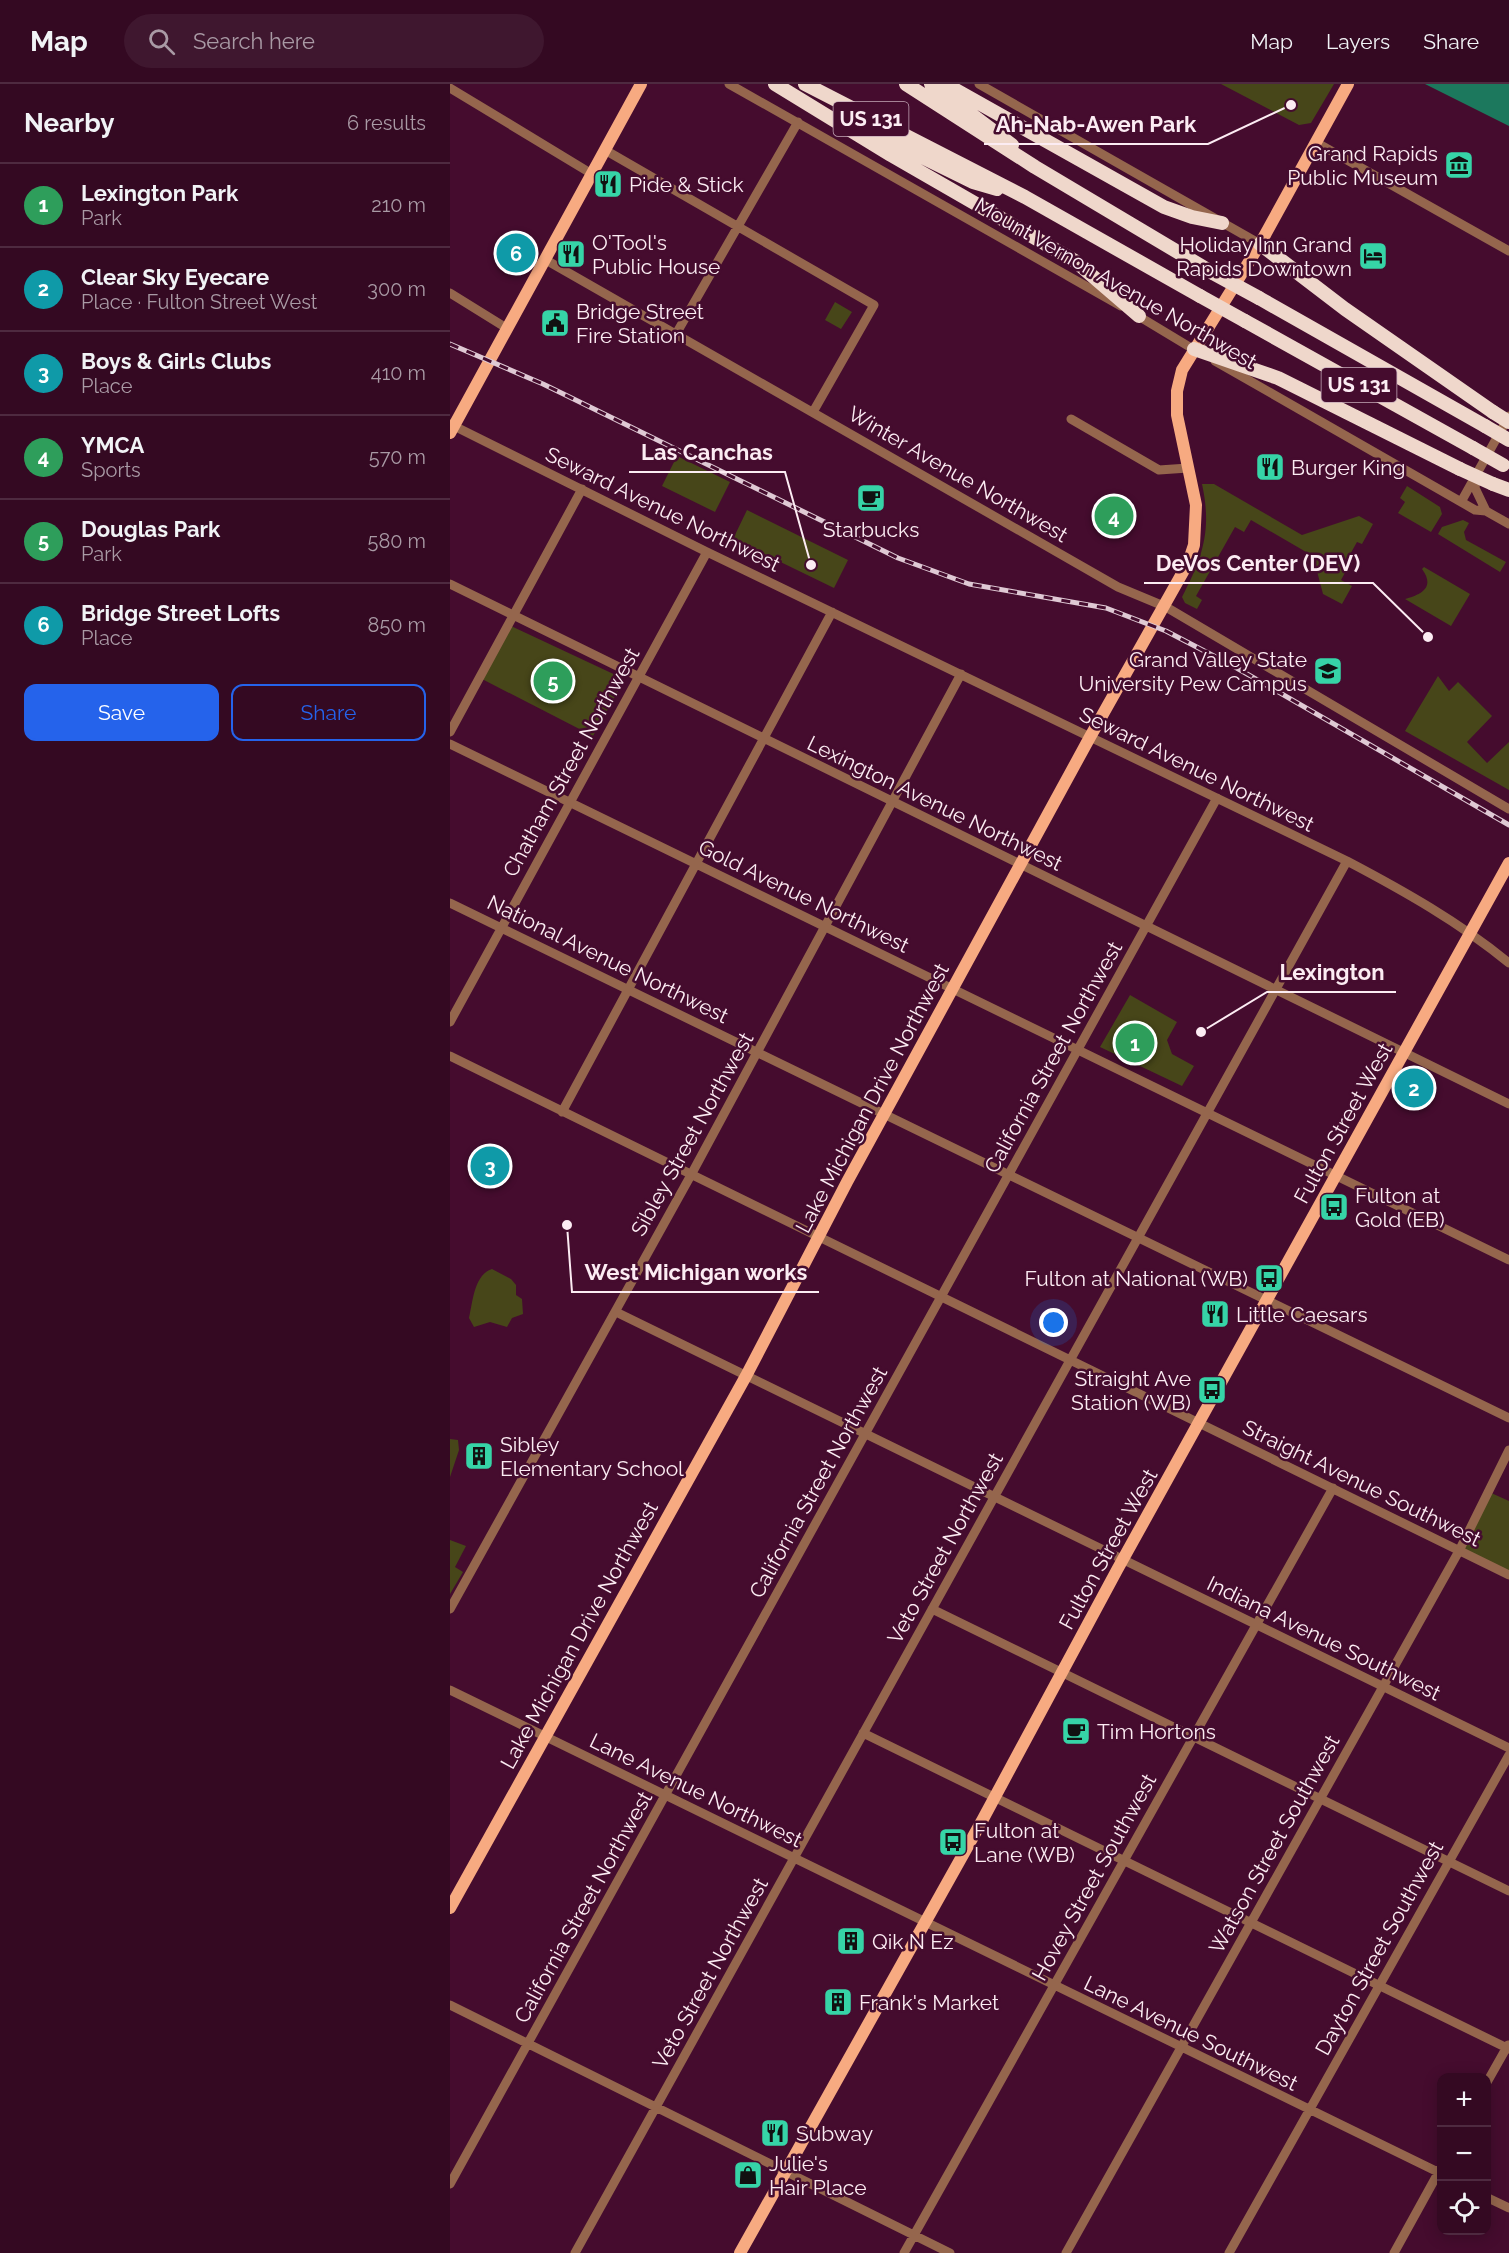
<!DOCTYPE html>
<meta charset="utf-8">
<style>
:root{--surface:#340922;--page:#3f172f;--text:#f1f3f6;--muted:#a99aa5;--line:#4e2a40;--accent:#2563eb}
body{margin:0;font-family:Raleway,sans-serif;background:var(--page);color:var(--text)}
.controls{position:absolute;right:18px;bottom:18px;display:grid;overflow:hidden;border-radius:12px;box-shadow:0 3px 15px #0003}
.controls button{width:54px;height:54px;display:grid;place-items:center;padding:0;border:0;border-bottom:2px solid var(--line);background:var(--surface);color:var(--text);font:30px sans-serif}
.you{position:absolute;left:604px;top:1239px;width:21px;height:21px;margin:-15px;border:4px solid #fff;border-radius:50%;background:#1a73e8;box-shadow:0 0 0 9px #1a73e833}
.badge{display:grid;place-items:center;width:39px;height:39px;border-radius:50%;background:var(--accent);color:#fff;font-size:20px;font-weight:700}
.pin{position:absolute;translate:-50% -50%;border:3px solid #fff;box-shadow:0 2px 6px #0006}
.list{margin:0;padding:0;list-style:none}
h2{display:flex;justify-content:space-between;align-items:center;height:78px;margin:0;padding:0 24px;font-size:26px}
h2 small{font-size:20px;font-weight:400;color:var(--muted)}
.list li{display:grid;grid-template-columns:39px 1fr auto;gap:18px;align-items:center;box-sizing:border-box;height:84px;padding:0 24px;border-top:2px solid var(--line)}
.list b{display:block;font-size:22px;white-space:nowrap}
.list p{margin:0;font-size:20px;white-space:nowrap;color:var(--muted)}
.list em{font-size:20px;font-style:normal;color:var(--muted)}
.actions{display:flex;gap:12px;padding:18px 24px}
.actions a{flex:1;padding:14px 0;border:2px solid var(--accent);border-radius:12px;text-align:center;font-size:21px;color:var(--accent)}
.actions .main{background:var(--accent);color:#fff}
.icon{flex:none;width:33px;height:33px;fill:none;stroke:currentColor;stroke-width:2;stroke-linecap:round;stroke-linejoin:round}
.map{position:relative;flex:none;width:1059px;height:2169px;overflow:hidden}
header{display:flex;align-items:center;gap:36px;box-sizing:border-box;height:84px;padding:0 30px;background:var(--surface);border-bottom:2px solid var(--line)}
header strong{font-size:28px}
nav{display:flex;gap:33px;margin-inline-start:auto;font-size:21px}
.search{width:420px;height:54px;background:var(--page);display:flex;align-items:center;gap:15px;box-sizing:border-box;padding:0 21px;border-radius:33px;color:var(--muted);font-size:22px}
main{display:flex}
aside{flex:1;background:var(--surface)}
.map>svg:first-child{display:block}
.green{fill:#474619}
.water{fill:#1c785d}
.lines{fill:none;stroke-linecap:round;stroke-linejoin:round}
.minor{stroke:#95664d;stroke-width:9}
.major{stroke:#f7aa81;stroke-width:12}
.highway{stroke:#efd7cb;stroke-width:14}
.rail-casing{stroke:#dfc9d4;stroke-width:5}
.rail{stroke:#450c2e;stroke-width:3;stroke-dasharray:9;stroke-linecap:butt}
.highway-bridge{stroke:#efd7cb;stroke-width:14}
.labels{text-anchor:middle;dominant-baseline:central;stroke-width:5;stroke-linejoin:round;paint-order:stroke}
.shield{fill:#450c2e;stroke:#c5a9b8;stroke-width:1.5}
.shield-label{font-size:20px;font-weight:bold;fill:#fcecf3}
.poi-label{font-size:21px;fill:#fcecf3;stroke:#450c2e;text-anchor:start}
.street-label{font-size:21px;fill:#fcecf3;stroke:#450c2e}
.leader{fill:none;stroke:#fcecf3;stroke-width:2}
.callout-dot{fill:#fcecf3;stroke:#450c2e;stroke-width:2}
.callout-label{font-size:22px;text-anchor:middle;font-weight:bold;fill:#fcecf3;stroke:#450c2e;stroke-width:5;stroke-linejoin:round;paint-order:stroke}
</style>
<header>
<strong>Map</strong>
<div class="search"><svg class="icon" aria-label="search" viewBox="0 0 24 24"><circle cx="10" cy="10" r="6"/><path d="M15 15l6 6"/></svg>Search here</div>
<nav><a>Map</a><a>Layers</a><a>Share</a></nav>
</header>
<main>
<aside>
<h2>Nearby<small>6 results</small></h2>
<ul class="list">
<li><span class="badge" style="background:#2e9e5b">1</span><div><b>Lexington Park</b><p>Park</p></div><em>210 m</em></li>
<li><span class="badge" style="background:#0f9aa8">2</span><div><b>Clear Sky Eyecare</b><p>Place · Fulton Street West</p></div><em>300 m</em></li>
<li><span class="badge" style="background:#0f9aa8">3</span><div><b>Boys &amp; Girls Clubs</b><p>Place</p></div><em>410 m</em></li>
<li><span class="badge" style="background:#2e9e5b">4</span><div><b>YMCA</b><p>Sports</p></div><em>570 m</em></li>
<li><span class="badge" style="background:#2e9e5b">5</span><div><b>Douglas Park</b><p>Park</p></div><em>580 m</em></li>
<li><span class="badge" style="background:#0f9aa8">6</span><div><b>Bridge Street Lofts</b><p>Place</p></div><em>850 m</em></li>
</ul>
<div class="actions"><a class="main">Save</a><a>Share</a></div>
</aside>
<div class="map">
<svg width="1059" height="2169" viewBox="0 0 1059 2169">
<rect width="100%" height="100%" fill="#450c2e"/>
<!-- green -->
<path class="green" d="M 771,0 L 884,0 L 861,39 L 849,41 Z
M 385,218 L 402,228 L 391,245 L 375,236 Z
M 227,372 L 280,398 L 265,428 L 212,402 Z
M 752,400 L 764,400 L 852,451 L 909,432 L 923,440 L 912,460 L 907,458 L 898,474 L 902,476 L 891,496 L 902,502 L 892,520 L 873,510 L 863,472 L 801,436 L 794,448 L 785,443 L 746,512 L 752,516 L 747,525 L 735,519 L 732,513 C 753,472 762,446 752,400 Z
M 957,402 L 990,423 L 992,430 L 981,448 L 948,429 L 955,418 L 950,414 Z
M 297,426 L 398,476 L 384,504 L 283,455 Z
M 1013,436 L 1019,439 L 1014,448 L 1016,456 L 1056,478 L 1050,488 L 988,450 L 992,443 Z
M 974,483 L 1020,510 L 1001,542 L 955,515 C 970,511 986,504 972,485 Z
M 61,542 L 172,594 L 172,600 L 143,652 L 32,595 Z
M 988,592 L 999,607 L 1008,598 L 1042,632 L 1017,658 L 1037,679 L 1059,658 L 1059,706 L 955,647 Z
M 680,911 L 727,938 L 717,956 L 722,970 L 744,982 L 732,1002 L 650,963 Z
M 42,1185 L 61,1195 L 66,1201 L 66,1211 L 72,1215 L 73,1230 L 62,1234 L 57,1243 L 40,1238 L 24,1243 L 19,1234 C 23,1217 24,1191 42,1185 Z
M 0,1355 L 8,1356 L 9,1366 L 0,1393 Z
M 1039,1408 L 1059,1417 L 1059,1491 L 1009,1467 Z
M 0,1456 L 16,1462 L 5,1483 L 13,1488 L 0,1510 Z"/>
<!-- water -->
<path class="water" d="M 975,0 L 1059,0 L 1059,42 Z"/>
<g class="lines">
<!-- minor -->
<path class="minor" d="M 279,0 L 671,222
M 529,0 L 810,160
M 0,4 L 142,90
M 867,59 L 1059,167
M 155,66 L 424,221 L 363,328
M 96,176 L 668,503 L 716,523 L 1059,725
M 0,209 L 58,245
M 685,230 L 748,268
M 226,250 L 348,38
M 765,277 L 1025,426 L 1036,427 L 1059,440
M 621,335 L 709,386 L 738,384
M 0,340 L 257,468 L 897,777 C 954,807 1009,838 1059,879
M 1026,394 L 1025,404 L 1036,427
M 1011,418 L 1059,332
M 0,500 L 1059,1020
M 0,648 L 132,405
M 0,660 L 1059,1176
M 0,819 L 1059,1334
M 0,938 L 257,468
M 0,972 L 1059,1491
M 112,1028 L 382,528
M 166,1228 L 1059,1664
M 0,1525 L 241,1091 L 511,590
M 482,1525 L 1059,1807
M 0,1606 L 992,2090
M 413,1649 L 1059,1965
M 0,1921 L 500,2169
M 1036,2000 L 1058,1961
M 0,2100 L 767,714
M 1036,2113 L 1059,2124
M 125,2169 L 897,777
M 454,2169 L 883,1404
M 616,2169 L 1009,1467 L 1059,1366
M 779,2169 L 1059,1671
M 944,2169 L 992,2082"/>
<!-- major -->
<path class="major" d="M 0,349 L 191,0
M 0,1824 L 296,1292 L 397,1098 L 640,653 L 738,479 L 744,461 L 746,421 L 727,331 L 727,307 L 732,286 L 810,160 L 898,0
M 290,2169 L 533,1735 L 667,1486 L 1059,779"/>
<!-- highway -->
<path class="highway" d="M 325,0 L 441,71 L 625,177 L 689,232
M 355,0 L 575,113 L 750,212
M 456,0 L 585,83 L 763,189
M 481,0 L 562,61
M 495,0 L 714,123 L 742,133 L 772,139
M 401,38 L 523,98 L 547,105
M 810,160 L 895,225 L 1043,328
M 809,214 L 1035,342
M 795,237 L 1023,364
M 744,265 L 828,294 L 1010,385
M 1043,400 L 1059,406"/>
<!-- rail casing -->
<g class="rail-casing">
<path id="rail" d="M 0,260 L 93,300 L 448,474 L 519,500 L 656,524 L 716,547 L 785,583 L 1059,741"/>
</g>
<!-- rail -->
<use href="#rail" class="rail"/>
<!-- highway-bridge -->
<path class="highway-bridge" d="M 763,189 L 809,214
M 750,212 L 795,237
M 1043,328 L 1059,338
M 1035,342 L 1059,356
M 1023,364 L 1053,381
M 1010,385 L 1043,400"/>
</g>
<!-- icons -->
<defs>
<g id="museum-square" transform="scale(1.5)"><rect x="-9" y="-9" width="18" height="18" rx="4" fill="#36d4a7" stroke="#450c2e"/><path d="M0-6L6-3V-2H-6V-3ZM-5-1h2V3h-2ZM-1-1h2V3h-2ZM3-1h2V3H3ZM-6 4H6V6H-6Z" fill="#111"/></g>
<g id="restaurant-square" transform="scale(1.5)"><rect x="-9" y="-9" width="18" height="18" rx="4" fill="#36d4a7" stroke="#450c2e"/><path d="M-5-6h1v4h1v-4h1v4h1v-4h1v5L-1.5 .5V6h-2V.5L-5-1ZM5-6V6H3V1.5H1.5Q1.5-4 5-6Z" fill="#111"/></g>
<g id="hotel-square" transform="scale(1.5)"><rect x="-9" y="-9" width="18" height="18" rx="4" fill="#36d4a7" stroke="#450c2e"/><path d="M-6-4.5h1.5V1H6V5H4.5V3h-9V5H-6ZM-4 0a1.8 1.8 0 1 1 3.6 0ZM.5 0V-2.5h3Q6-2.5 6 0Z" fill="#111"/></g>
<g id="civic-square" transform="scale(1.5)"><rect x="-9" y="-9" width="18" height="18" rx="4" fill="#36d4a7" stroke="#450c2e"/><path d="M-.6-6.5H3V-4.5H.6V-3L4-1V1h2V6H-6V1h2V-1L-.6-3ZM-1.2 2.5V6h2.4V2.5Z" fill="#111"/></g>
<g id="cafe-square" transform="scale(1.5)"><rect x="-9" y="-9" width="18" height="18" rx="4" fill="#36d4a7" stroke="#450c2e"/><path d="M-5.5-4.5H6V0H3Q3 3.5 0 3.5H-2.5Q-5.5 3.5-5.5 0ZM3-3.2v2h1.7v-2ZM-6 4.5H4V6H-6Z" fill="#111"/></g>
<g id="university-square" transform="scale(1.5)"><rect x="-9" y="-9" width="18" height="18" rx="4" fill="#36d4a7" stroke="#450c2e"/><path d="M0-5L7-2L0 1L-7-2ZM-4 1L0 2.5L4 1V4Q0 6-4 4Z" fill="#111"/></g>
<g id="bus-square" transform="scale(1.5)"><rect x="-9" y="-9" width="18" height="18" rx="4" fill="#36d4a7" stroke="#450c2e"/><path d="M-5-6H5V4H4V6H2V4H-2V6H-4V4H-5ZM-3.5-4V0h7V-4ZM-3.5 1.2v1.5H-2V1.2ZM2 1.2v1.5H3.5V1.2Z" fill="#111"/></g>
<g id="building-square" transform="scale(1.5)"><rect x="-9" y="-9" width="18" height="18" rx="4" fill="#36d4a7" stroke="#450c2e"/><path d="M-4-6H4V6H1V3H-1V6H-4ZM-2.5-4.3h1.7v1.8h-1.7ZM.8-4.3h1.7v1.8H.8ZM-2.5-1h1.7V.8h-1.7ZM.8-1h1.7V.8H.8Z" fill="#111"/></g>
<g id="shop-square" transform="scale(1.5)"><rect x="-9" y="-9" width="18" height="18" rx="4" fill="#36d4a7" stroke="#450c2e"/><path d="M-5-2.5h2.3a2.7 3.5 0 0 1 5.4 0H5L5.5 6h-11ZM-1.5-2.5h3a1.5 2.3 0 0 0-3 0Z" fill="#111"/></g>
</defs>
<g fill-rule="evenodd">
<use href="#museum-square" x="1009" y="81"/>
<use href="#restaurant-square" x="158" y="100"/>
<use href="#restaurant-square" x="121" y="170"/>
<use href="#hotel-square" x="923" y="172"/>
<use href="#civic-square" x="105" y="239"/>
<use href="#restaurant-square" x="820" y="383"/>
<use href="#cafe-square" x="421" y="414"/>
<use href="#university-square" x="878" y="587"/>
<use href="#bus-square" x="884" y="1123"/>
<use href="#bus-square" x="819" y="1194"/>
<use href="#restaurant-square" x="765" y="1230"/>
<use href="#bus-square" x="762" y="1306"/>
<use href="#building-square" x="29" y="1372"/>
<use href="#cafe-square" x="626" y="1647"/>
<use href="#bus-square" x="503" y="1758"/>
<use href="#building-square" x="401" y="1857"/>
<use href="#building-square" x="388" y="1918"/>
<use href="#restaurant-square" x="325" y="2049"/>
<use href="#shop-square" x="298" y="2091"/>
</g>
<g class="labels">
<!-- shield labels -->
<g class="shield">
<rect x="383.5" y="18" width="75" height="34" rx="4.5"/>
<rect x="871.5" y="284" width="75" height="34" rx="4.5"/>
</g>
<g class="shield-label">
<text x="421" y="35">US 131</text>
<text x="909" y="301">US 131</text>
</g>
<!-- poi labels -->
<g class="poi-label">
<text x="988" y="69" text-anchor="end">Grand Rapids<tspan x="988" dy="24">Public Museum</tspan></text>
<text x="179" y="100">Pide &amp; Stick</text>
<text x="142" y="158">O'Tool's<tspan x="142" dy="24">Public House</tspan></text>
<text x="902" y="160" text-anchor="end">Holiday Inn Grand<tspan x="902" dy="24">Rapids Downtown</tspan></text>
<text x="126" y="227">Bridge Street<tspan x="126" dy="24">Fire Station</tspan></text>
<text x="841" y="383">Burger King</text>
<text x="421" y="445" text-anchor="middle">Starbucks</text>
<text x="857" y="575" text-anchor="end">Grand Valley State<tspan x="857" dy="24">University Pew Campus</tspan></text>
<text x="905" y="1111">Fulton at<tspan x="905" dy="24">Gold (EB)</tspan></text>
<text x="798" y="1194" text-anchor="end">Fulton at National (WB)</text>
<text x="786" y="1230">Little Caesars</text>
<text x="741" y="1294" text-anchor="end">Straight Ave<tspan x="741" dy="24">Station (WB)</tspan></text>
<text x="50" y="1360">Sibley<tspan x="50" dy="24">Elementary School</tspan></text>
<text x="647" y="1647">Tim Hortons</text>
<text x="524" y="1746">Fulton at<tspan x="524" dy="24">Lane (WB)</tspan></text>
<text x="422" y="1857">Qik N Ez</text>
<text x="409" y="1918">Frank's Market</text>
<text x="346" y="2049">Subway</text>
<text x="319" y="2079">Julie's<tspan x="319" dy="24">Hair Place</tspan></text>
</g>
<!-- street labels -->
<g class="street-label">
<text transform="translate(666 199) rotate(30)">Mount Vernon Avenue Northwest</text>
<text transform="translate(508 390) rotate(30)">Winter Avenue Northwest</text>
<text transform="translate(213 425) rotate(26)">Seward Avenue Northwest</text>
<text transform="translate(121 678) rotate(-61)">Chatham Street Northwest</text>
<text transform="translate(747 685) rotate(26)">Seward Avenue Northwest</text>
<text transform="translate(485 719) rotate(26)">Lexington Avenue Northwest</text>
<text transform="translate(354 812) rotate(26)">Gold Avenue Northwest</text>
<text transform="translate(158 875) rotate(26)">National Avenue Northwest</text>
<text transform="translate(603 973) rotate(-61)">California Street Northwest</text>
<text transform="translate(422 1014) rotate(-62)">Lake Michigan Drive Northwest</text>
<text transform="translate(893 1039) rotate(-61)">Fulton Street West</text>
<text transform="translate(242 1050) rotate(-61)">Sibley Street Northwest</text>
<text transform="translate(368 1398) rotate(-61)">California Street Northwest</text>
<text transform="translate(912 1399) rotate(26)">Straight Avenue Southwest</text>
<text transform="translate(495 1464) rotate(-61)">Veto Street Northwest</text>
<text transform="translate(658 1465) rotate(-61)">Fulton Street West</text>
<text transform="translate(129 1551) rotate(-61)">Lake Michigan Drive Northwest</text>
<text transform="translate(874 1554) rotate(26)">Indiana Avenue Southwest</text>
<text transform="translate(246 1706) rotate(26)">Lane Avenue Northwest</text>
<text transform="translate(824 1760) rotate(-61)">Watson Street Southwest</text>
<text transform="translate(644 1793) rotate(-61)">Hovey Street Southwest</text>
<text transform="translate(133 1823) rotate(-61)">California Street Northwest</text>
<text transform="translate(929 1864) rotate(-61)">Dayton Street Southwest</text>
<text transform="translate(260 1889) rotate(-61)">Veto Street Northwest</text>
<text transform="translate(741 1949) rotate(26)">Lane Avenue Southwest</text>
</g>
</g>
<!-- callouts -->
<path class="leader" d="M841 21L758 60H534M361 481L335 388H179M978 553L923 499H694M751 948L817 908H946M117 1141L122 1208H369"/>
<g class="callout-dot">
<circle cx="841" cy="21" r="6"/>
<circle cx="361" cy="481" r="6"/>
<circle cx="978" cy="553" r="6"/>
<circle cx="751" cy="948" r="6"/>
<circle cx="117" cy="1141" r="6"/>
</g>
<g class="callout-label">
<text x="646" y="48">Ah-Nab-Awen Park</text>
<text x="257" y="376">Las Canchas</text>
<text x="808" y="487">DeVos Center (DEV)</text>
<text x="882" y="896">Lexington</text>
<text x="246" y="1196">West Michigan works</text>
</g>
</svg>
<div class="controls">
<button>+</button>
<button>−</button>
<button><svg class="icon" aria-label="locate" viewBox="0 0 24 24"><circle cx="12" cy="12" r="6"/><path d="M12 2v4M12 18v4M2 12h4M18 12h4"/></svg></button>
</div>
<div class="you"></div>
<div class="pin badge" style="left:685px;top:959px;background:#2e9e5b">1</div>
<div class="pin badge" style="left:964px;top:1004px;background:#0f9aa8">2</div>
<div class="pin badge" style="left:40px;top:1082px;background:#0f9aa8">3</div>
<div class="pin badge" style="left:664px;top:432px;background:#2e9e5b">4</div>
<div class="pin badge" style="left:103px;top:597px;background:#2e9e5b">5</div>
<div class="pin badge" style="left:66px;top:169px;background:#0f9aa8">6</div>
</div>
</main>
